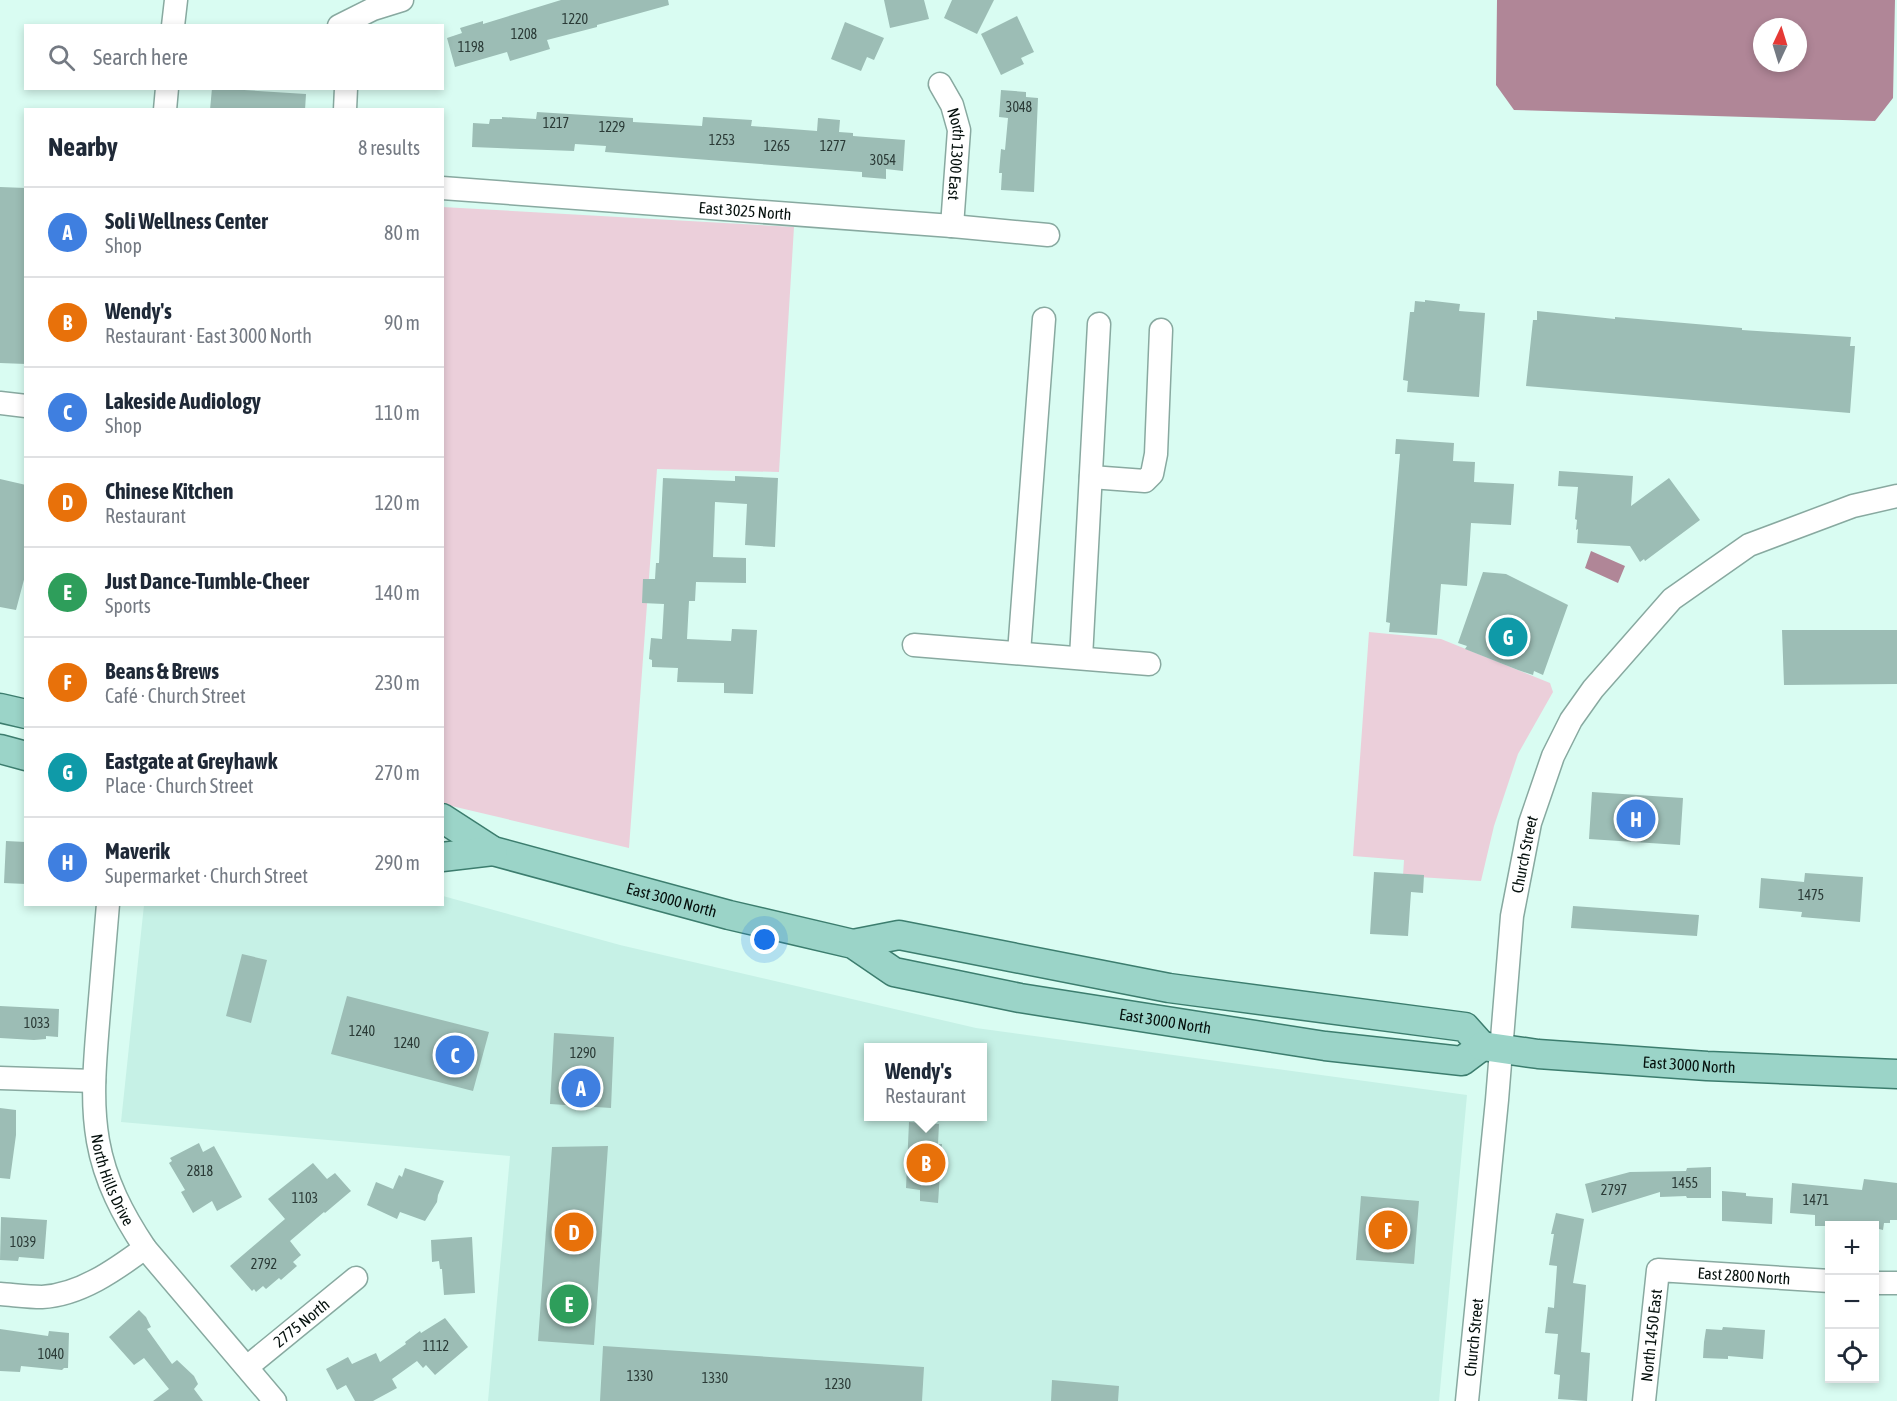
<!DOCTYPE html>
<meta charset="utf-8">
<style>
:root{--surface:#fff;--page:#f2f2f3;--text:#1f2937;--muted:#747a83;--line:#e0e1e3;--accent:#a8226c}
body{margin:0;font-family:"Asap Condensed",sans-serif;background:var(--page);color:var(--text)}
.controls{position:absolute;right:18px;bottom:18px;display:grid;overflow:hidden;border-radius:0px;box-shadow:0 3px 9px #0003}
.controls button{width:54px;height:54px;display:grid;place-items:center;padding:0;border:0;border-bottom:2px solid var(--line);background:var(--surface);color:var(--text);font:30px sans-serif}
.compass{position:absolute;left:1753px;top:18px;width:54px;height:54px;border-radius:50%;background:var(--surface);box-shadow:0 3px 9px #0003;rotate:4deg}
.you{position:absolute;left:765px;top:940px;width:21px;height:21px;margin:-15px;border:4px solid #fff;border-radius:50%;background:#1a73e8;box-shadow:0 0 0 9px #1a73e833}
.badge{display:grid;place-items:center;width:39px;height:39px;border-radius:50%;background:var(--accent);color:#fff;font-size:20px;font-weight:700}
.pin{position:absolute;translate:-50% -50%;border:3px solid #fff;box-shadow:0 2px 6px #0006}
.popup{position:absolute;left:864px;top:1043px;width:123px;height:78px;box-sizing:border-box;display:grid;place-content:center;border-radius:0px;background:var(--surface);filter:drop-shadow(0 2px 4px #0005);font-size:20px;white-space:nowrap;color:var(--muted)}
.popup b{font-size:22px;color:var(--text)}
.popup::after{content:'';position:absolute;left:50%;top:100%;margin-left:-12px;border:12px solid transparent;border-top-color:var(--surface)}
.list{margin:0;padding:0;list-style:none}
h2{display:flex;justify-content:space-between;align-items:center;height:78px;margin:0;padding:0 24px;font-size:26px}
h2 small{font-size:20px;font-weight:400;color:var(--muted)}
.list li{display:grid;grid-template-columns:39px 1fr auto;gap:18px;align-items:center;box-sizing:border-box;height:90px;padding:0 24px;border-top:2px solid var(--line)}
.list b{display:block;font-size:22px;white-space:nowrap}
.list p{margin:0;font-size:20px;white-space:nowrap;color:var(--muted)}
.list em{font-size:20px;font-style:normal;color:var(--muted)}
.icon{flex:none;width:33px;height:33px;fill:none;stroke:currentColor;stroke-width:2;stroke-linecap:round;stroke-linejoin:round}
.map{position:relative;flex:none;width:1897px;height:1401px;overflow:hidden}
.search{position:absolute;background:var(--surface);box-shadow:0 3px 9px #0003;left:24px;top:24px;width:420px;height:66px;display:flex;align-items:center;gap:15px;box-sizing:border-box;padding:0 21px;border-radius:0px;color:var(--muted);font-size:22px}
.panel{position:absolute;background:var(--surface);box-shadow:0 3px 9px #0003;left:24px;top:108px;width:420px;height:798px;border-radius:0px}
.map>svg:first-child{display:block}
.built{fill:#c6f1e6;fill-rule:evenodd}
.green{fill:#ebcfda}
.water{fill:#b08697;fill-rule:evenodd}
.building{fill:#9cbdb5}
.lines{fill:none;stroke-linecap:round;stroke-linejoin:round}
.minor-casing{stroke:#88a9a0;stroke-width:25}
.major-casing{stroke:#3c7d6e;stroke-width:31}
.minor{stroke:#fff;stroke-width:22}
.major{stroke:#9bd4c8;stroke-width:28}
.labels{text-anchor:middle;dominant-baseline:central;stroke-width:6;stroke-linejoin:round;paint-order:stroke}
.number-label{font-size:14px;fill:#2b3b37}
.street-label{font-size:16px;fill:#05100d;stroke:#d9fcf2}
</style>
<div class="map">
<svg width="1897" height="1401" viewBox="0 0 1897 1401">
<rect width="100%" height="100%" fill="#d9fcf2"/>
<!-- built -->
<path class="built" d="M 443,896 L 620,945 L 976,1028 L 1467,1095 L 1439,1401 L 488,1401 L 510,1156 L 121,1122 L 144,905 L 442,904 ZM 869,1048 L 983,1048 L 983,1116 L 869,1116 Z"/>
<!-- green -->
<path class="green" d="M 442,207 L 794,227 L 779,472 L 657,469 L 629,848 L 443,804 Z
M 1369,632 L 1441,639 L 1550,683 L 1553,692 L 1518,754 L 1494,826 L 1481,881 L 1403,876 L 1404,860 L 1353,856 Z"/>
<!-- water -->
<path class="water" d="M 1497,0 L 1895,0 L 1893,98 L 1875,121 L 1514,110 L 1496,85 ZM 1762,27 L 1798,27 L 1798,63 L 1762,63 Z
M 1591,551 L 1625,566 L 1618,583 L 1585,568 Z"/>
<!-- building -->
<path class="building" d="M 561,0 L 668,0 L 669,5 L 597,25 L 597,27 L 547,40 L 550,49 L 510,61 L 507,52 L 455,67 L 447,38 L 462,33 L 460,28 L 483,21 L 483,24 Z
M 884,0 L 924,0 L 929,19 L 890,28 Z
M 952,0 L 994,0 L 977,34 L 944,18 Z
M 1017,16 L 1034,52 L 1021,58 L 1024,64 L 1001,75 L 981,34 Z
M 845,22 L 884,38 L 874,60 L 867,57 L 861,71 L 831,59 Z
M 212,88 L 306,94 L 305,110 L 210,110 Z
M 1001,90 L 1026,92 L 1026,97 L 1038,98 L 1034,192 L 1001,190 L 1002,173 L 999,173 L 1001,149 L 1005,150 L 1008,118 L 999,117 Z
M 537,112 L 633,118 L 633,122 L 702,126 L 703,117 L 752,120 L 751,126 L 817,131 L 818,118 L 840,120 L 839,132 L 853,133 L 853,136 L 905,140 L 903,171 L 886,169 L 886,179 L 862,177 L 862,172 L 605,152 L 606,146 L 575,144 L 574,151 L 472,147 L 473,123 L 489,124 L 490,119 L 502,119 L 502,117 L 536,119 Z
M 0,187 L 26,188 L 26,364 L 0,363 Z
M 1425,300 L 1460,304 L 1459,311 L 1485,313 L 1479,397 L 1407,392 L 1408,381 L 1403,380 L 1410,312 L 1414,312 L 1415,301 L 1425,302 Z
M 1537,311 L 1615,319 L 1615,317 L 1742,328 L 1742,330 L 1851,337 L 1850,346 L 1855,346 L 1850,413 L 1526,386 L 1533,320 L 1537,320 Z
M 1396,439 L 1454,443 L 1453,461 L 1475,462 L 1474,482 L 1514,484 L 1511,525 L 1471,523 L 1467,586 L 1441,584 L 1437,635 L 1389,632 L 1390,623 L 1386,622 L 1400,454 L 1395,454 Z
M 1559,471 L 1633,476 L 1631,506 L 1669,478 L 1700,520 L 1645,561 L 1644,559 L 1640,562 L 1630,546 L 1577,543 L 1578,529 L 1576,530 L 1577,520 L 1575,519 L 1578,487 L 1558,486 Z
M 735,476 L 778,478 L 775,547 L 745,545 L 747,504 L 715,502 L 713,557 L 746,558 L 746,583 L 696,582 L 695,601 L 689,601 L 687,639 L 731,641 L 732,629 L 757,630 L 753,694 L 724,693 L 724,683 L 677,682 L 678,668 L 652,667 L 652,660 L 649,659 L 651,638 L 662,639 L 664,604 L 642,603 L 643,579 L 655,579 L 656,563 L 659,563 L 663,478 L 735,481 Z
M 0,479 L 26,485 L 26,572 L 16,610 L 0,607 Z
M 1483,572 L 1506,574 L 1568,605 L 1543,675 L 1534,671 L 1533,675 L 1518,670 L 1465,649 L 1467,646 L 1458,643 Z
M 1782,630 L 1897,630 L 1897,684 L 1784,685 Z
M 1592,792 L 1683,798 L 1680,845 L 1589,839 Z
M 6,841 L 26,842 L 26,884 L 4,883 Z
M 1374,872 L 1424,875 L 1423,893 L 1411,892 L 1408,936 L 1370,934 Z
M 1805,873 L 1863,877 L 1860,922 L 1801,917 L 1802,912 L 1759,908 L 1761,878 L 1804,882 Z
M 1573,906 L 1699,915 L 1697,936 L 1571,928 Z
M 242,954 L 267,960 L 251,1023 L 226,1016 Z
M 347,996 L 489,1032 L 473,1091 L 331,1054 Z
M 0,1006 L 59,1009 L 58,1037 L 46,1036 L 46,1039 L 34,1040 L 0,1038 Z
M 554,1033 L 614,1037 L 611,1108 L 550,1104 Z
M 0,1108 L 16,1110 L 16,1135 L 10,1179 L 0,1178 Z
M 909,1122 L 939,1124 L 938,1144 L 942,1144 L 938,1203 L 920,1201 L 920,1190 L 906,1188 Z
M 199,1143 L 203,1152 L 214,1146 L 242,1197 L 217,1211 L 212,1201 L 193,1213 L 181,1192 L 185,1190 L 169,1163 L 172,1161 L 170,1158 Z
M 608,1146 L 594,1345 L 538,1341 L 552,1147 Z
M 313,1163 L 327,1179 L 335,1173 L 351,1191 L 325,1213 L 324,1212 L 290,1241 L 301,1255 L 293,1262 L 297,1266 L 281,1280 L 279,1278 L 266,1289 L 263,1286 L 256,1292 L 254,1289 L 252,1291 L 230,1266 L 285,1219 L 268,1199 Z
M 1711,1167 L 1711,1198 L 1687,1198 L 1686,1196 L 1660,1197 L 1660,1192 L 1592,1213 L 1585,1184 L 1630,1172 L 1686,1171 L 1687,1168 Z
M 405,1168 L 444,1181 L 438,1195 L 437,1202 L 425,1221 L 400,1212 L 397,1219 L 367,1205 L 376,1182 L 393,1189 L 399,1175 L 402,1177 Z
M 1864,1179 L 1897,1183 L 1897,1220 L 1890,1220 L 1890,1223 L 1884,1223 L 1883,1230 L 1875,1228 L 1875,1226 L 1815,1226 L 1815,1215 L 1790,1213 L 1792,1183 L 1862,1190 Z
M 1722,1191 L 1746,1193 L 1746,1196 L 1773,1198 L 1772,1224 L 1722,1221 Z
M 1361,1196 L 1419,1201 L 1414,1264 L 1356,1260 Z
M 1556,1213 L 1584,1219 L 1573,1283 L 1586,1285 L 1581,1352 L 1590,1353 L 1587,1401 L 1558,1399 L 1560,1375 L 1554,1374 L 1558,1334 L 1545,1333 L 1548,1307 L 1554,1308 L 1557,1266 L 1549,1265 L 1554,1234 L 1551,1234 Z
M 1,1217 L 47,1220 L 44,1259 L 19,1257 L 18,1261 L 0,1260 Z
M 472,1237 L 475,1293 L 444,1295 L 442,1269 L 440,1269 L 439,1261 L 432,1262 L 431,1240 Z
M 139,1310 L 146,1317 L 151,1327 L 147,1329 L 172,1364 L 177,1360 L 194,1376 L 198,1384 L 194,1389 L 203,1401 L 153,1401 L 169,1389 L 144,1358 L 134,1365 L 109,1337 Z
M 445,1318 L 468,1347 L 435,1375 L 426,1365 L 423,1368 L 417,1361 L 392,1379 L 397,1388 L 373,1401 L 355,1401 L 346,1385 L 337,1390 L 326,1369 L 348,1357 L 352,1364 L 376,1353 L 380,1362 L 406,1344 L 405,1342 L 420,1331 L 421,1333 Z
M 1723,1327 L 1765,1330 L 1763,1359 L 1728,1356 L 1728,1359 L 1703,1358 L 1704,1342 L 1706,1329 L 1722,1330 Z
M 0,1329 L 48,1336 L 49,1331 L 69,1333 L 68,1368 L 64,1368 L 62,1370 L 21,1366 L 20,1372 L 0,1371 Z
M 603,1346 L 924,1367 L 922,1401 L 600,1401 Z
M 1052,1380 L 1119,1386 L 1118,1401 L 1051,1401 Z"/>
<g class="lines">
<!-- minor casing -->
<g class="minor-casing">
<g id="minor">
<path d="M 173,26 L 176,0"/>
<path d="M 339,26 L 373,9 L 402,0"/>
<path id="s1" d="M 940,84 L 952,105 L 959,130 L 952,226"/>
<path d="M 165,110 L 167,88"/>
<path d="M 345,110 L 346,88"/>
<path id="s2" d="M 442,188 L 952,226 L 1048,235"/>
<path d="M 0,403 L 26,406"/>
<path d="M 1091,477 L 1145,481 L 1152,474 L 1156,454 L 1161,330"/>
<path d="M 914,645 L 1149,664"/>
<path d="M 1019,653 L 1044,319"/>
<path d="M 1081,658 L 1099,324"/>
<path id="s3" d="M 108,904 C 105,944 101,983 98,1023 C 95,1062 91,1101 98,1141 C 105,1181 123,1215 145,1248 L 275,1401"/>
<path d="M 0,1078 L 94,1081"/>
<path d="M 1874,1283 L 1897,1283"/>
<path d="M 0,1294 C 14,1295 28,1297 42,1297 C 80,1295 115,1270 145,1248"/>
<path id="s4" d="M 247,1367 L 356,1278"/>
<path id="s5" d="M 1467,1401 L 1497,1100 L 1512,916 L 1530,823 L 1553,756 L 1571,720 L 1593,689 L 1672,599 L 1749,545 L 1853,506 L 1897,496"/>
<path id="s6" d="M 1644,1401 L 1658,1270 L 1830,1281"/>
</g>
</g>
<!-- major casing -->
<g class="major-casing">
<g id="major">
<path d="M 0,708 L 26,714"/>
<path d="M 0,749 L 26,756"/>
<path id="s7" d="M 442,818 L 493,851 L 729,915 L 853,944 L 894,972 L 1020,998 L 1325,1046 L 1462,1061 L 1482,1046 L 1465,1027 L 1169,988 L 899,935 L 853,944"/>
<path d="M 442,857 L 493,851"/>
<path id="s8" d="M 1482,1046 L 1538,1054 L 1707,1066 L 1897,1074"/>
</g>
</g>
<!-- minor -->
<use href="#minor" class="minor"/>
<!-- major -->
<use href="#major" class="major"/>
</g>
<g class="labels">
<!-- number labels -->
<g class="number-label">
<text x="575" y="19">1220</text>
<text x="524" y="34">1208</text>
<text x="471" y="47">1198</text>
<text x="1019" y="107">3048</text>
<text x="556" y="123">1217</text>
<text x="612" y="127">1229</text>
<text x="722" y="140">1253</text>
<text x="777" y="146">1265</text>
<text x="833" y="146">1277</text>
<text x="883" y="160">3054</text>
<text x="1811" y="895">1475</text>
<text x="37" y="1023">1033</text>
<text x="362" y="1031">1240</text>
<text x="407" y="1043">1240</text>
<text x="583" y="1053">1290</text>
<text x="200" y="1171">2818</text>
<text x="1685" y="1183">1455</text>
<text x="1614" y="1190">2797</text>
<text x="305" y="1198">1103</text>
<text x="1816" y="1200">1471</text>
<text x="23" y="1242">1039</text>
<text x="264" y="1264">2792</text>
<text x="436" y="1346">1112</text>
<text x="51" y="1354">1040</text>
<text x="640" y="1376">1330</text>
<text x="715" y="1378">1330</text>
<text x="838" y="1384">1230</text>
</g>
<!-- street labels -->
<g class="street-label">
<text stroke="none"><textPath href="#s1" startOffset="74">North 1300 East</textPath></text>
<text stroke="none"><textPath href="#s2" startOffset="304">East 3025 North</textPath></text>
<text stroke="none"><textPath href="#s5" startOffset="550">Church Street</textPath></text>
<text stroke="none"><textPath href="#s7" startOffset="246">East 3000 North</textPath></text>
<text stroke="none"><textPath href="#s7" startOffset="758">East 3000 North</textPath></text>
<text stroke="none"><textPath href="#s8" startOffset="208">East 3000 North</textPath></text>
<text stroke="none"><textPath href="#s3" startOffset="279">North Hills Drive</textPath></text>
<text stroke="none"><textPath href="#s6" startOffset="218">East 2800 North</textPath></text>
<text stroke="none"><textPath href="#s4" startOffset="70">2775 North</textPath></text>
<text stroke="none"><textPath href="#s6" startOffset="66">North 1450 East</textPath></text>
<text stroke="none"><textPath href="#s5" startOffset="64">Church Street</textPath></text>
</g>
</g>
</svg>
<div class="controls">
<button>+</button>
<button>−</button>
<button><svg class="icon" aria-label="locate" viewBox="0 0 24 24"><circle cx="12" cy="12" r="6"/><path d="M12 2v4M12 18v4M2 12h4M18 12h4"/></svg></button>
</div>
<svg class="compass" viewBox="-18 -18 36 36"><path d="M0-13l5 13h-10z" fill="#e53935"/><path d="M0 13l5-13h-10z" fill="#747a83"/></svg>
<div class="you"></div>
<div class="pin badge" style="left:581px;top:1088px;background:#3f7fe0">A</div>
<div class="pin badge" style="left:926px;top:1163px;background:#e8710a">B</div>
<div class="popup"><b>Wendy's</b>Restaurant</div>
<div class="pin badge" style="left:455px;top:1055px;background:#3f7fe0">C</div>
<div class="pin badge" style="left:574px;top:1232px;background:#e8710a">D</div>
<div class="pin badge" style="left:569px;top:1304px;background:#2e9e5b">E</div>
<div class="pin badge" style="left:1388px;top:1230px;background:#e8710a">F</div>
<div class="pin badge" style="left:1508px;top:637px;background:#0f9aa8">G</div>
<div class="pin badge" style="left:1636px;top:819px;background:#3f7fe0">H</div>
<div class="search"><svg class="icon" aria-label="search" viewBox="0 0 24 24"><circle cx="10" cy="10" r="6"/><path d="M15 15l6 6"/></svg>Search here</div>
<section class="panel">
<h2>Nearby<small>8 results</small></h2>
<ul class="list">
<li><span class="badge" style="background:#3f7fe0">A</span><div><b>Soli Wellness Center</b><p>Shop</p></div><em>80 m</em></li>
<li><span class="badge" style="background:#e8710a">B</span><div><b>Wendy's</b><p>Restaurant · East 3000 North</p></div><em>90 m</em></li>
<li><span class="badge" style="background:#3f7fe0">C</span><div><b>Lakeside Audiology</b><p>Shop</p></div><em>110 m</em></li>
<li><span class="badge" style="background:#e8710a">D</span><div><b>Chinese Kitchen</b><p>Restaurant</p></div><em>120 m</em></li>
<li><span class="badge" style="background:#2e9e5b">E</span><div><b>Just Dance-Tumble-Cheer</b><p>Sports</p></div><em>140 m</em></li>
<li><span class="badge" style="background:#e8710a">F</span><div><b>Beans &amp; Brews</b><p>Café · Church Street</p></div><em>230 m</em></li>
<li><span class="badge" style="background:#0f9aa8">G</span><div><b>Eastgate at Greyhawk</b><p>Place · Church Street</p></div><em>270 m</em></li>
<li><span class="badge" style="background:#3f7fe0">H</span><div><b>Maverik</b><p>Supermarket · Church Street</p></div><em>290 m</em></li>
</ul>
</section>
</div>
